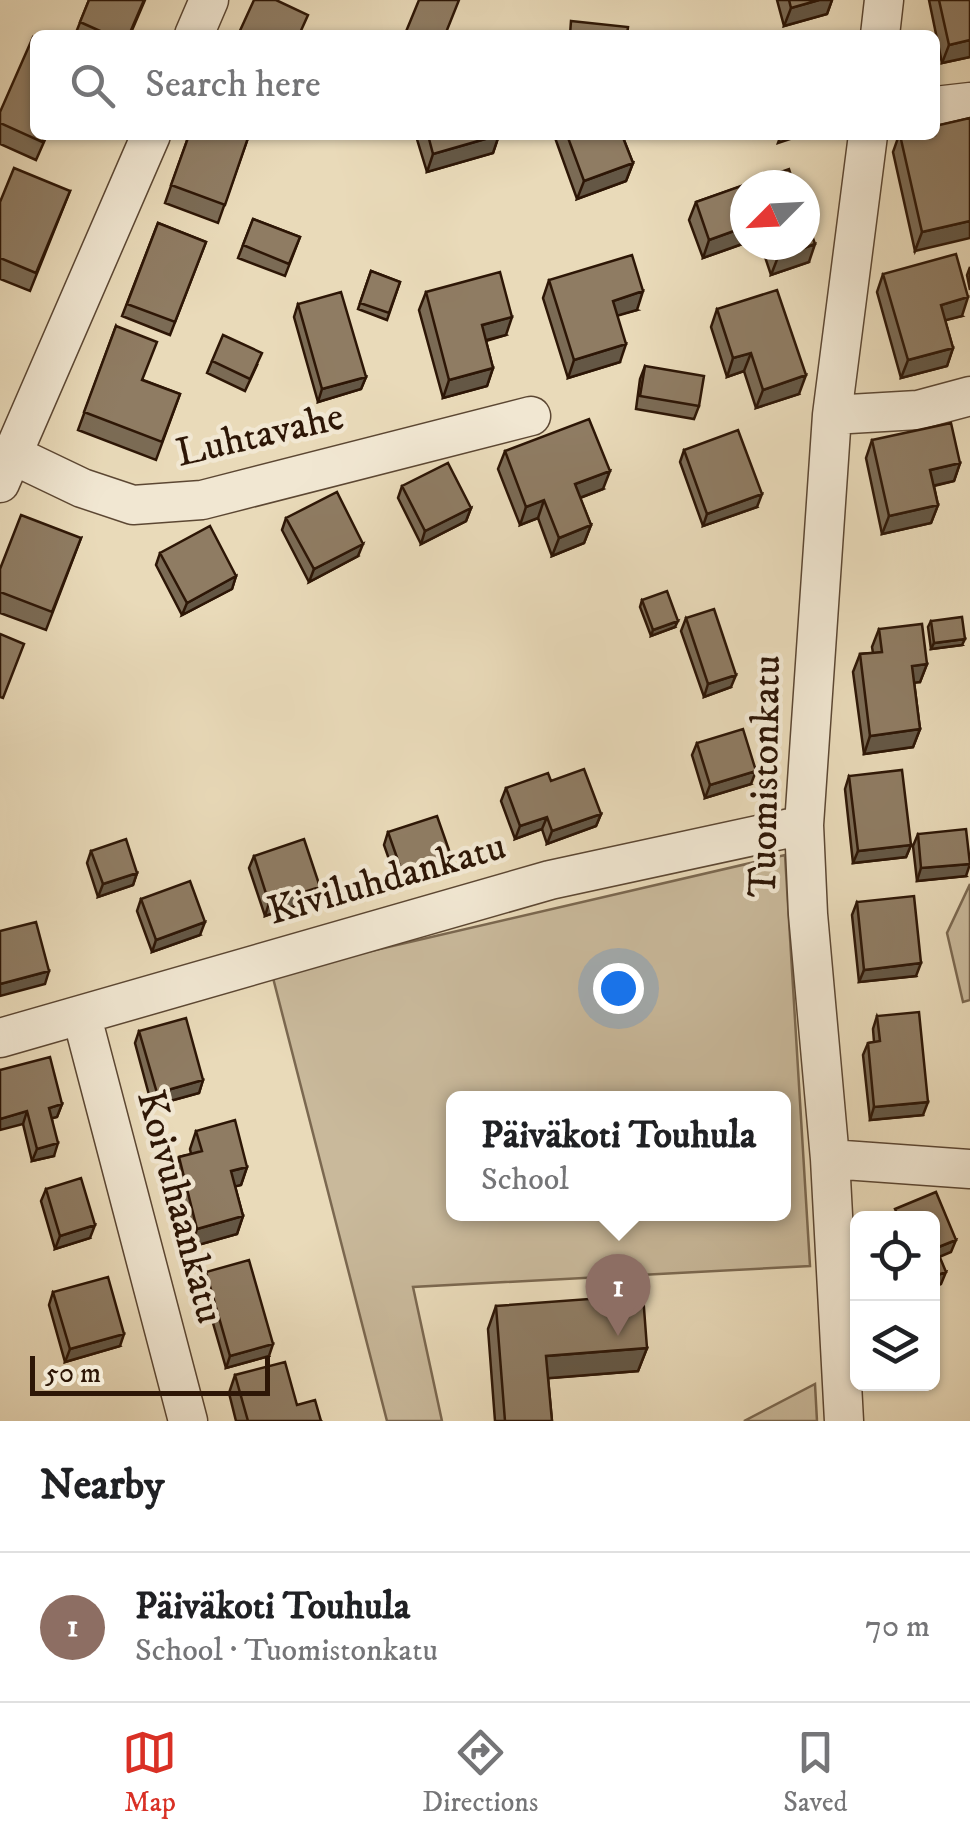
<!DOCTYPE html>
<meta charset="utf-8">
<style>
:root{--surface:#fff;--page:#f2f2f2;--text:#202124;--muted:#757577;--line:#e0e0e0;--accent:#d93025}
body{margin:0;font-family:"IM FELL DW Pica",serif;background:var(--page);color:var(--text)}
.controls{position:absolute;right:30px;bottom:30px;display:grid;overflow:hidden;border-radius:15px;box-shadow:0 2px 8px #0004}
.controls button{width:90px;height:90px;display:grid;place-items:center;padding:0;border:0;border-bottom:2px solid var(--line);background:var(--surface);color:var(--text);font:50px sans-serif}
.compass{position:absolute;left:730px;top:170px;width:90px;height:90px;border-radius:50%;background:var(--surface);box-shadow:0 2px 8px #0004;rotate:246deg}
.scale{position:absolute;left:30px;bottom:25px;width:240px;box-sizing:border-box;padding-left:10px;border:5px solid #2d1606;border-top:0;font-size:28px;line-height:35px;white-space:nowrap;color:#2d1606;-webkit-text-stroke:8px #f1e7d2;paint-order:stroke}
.you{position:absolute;left:618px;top:988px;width:35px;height:35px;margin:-25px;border:8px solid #fff;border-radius:50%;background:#1a73e8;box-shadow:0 0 0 15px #1a73e833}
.badge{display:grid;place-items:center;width:65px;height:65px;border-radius:50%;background:var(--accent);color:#fff;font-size:32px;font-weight:700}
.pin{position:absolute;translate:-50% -82px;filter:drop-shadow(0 2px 5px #0008)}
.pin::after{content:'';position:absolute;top:52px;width:35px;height:30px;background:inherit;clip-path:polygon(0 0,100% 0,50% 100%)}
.popup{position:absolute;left:446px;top:1091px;width:345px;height:130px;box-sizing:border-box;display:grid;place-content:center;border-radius:15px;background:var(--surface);filter:drop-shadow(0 2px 8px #0005);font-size:32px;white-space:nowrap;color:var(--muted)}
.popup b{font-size:38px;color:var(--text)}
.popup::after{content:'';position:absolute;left:50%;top:100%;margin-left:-20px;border:20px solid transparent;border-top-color:var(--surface)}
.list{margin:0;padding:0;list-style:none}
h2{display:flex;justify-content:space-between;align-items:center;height:130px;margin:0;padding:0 40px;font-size:42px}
h2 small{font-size:32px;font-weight:400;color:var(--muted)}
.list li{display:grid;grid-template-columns:65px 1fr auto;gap:30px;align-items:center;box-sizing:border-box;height:150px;padding:0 40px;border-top:2px solid var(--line)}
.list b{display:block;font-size:38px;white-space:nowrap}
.list p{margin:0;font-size:32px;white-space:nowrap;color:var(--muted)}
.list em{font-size:32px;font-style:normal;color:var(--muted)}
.icon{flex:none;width:55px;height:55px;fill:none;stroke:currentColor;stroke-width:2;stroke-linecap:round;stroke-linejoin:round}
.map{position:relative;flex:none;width:970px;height:1421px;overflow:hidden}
.search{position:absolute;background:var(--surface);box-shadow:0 2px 8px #0004;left:30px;right:30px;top:30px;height:110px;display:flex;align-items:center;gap:25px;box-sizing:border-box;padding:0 35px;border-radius:15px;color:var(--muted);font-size:38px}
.sheet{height:280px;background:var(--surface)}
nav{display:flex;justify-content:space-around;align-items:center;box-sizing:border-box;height:140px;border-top:2px solid var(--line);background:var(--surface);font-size:28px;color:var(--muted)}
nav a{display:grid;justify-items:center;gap:5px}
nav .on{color:var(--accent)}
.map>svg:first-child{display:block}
.green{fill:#c9b99b;stroke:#7b6850;stroke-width:2.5;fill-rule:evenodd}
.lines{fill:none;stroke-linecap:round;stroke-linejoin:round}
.minor-casing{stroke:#5c4733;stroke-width:41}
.minor{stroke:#f1e7d2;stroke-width:38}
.wall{fill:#7b6b55;stroke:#2d1606;stroke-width:2.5}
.shaded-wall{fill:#645745;stroke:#2d1606;stroke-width:2.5}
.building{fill:#8f7c63;stroke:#2d1606;stroke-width:2.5}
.labels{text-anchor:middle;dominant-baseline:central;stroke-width:9;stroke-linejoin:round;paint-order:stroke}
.street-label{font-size:40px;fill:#2d1606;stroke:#f1e7d2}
</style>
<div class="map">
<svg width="970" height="1421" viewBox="0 0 970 1421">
<rect width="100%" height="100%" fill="#e9dab9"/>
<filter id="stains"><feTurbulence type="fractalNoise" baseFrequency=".002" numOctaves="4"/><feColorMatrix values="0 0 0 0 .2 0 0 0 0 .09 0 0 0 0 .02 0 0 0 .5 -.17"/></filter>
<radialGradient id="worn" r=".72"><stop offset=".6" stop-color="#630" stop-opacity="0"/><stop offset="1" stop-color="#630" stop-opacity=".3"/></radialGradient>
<!-- green -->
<path class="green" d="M 785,855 L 810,1266 L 413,1287 L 442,1421 L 387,1421 L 272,974 ZM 453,1098 L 783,1098 L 783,1214 L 453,1214 Z
M 970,884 L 970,1000 L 963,1002 L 947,933 Z
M 815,1384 L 817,1421 L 744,1421 Z"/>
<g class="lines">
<!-- minor casing -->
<g class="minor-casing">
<path id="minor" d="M 194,35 L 209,0
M 880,35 L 884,0
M 935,106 L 970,102
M 832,415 L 918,410 L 970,396
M 13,455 L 82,488 L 133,505 L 202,500 L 531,416
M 0,483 L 151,135
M 82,1017 L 188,1421
M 0,1038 L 550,880 L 804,825
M 830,1159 L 970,1169
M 844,1421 L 830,1159 L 808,914 L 804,825 L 832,415 L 868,135"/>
</g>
<!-- minor -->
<use href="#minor" class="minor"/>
</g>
<!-- wall -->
<path class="wall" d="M 89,0 L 145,0 L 130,35 L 75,35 Z
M 777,0 L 832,0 L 827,14 L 784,26 Z
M 929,0 L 970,0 L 970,57 L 942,63 Z
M 0,112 L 47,135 L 36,160 L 0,144 Z
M 970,118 L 915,251 L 893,152 L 899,135 Z
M 189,135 L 249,135 L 218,223 L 165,203 Z
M 499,135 L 493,153 L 427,172 L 416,136 Z
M 554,135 L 622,135 L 633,163 L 626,181 L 577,199 Z
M 745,185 L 745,243 L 703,258 L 689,220 L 696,202 Z
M 70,191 L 30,291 L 0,279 L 0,202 Z
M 253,219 L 300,237 L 285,276 L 238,258 Z
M 158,223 L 206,242 L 170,335 L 122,316 Z
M 761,245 L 805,245 L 809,262 L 771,275 Z
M 970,267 L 970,290 L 967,275 Z
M 371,271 L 400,282 L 387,320 L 358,309 Z
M 883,274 L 962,316 L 945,320 L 953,348 L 947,366 L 901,378 L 877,292 Z
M 549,280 L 637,310 L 617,315 L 620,362 L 568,378 L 543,298 Z
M 426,292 L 506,335 L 486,341 L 493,368 L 487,386 L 443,398 L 419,310 Z
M 298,304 L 366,377 L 361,389 L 318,402 L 294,317 Z
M 717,309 L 799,394 L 756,408 L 744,371 L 727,377 L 711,327 Z
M 116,326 L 143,380 L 180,394 L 156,460 L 78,430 Z
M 212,361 L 257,365 L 245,391 L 207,373 Z
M 645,366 L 699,406 L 694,419 L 636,409 L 640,379 Z
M 872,440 L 960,463 L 954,481 L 934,486 L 938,505 L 931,523 L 882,534 L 866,458 Z
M 684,450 L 757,507 L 703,526 L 680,462 Z
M 505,451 L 603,489 L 580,498 L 591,525 L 584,543 L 552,556 L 538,518 L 520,525 L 498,469 Z
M 402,486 L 471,508 L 466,521 L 421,544 L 398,498 Z
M 286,518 L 358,556 L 309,582 L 282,530 Z
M 81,538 L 46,630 L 0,613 L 0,569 Z
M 160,553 L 236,576 L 232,589 L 182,615 L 156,565 Z
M 642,600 L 675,627 L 651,636 L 640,607 Z
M 686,618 L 731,687 L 704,697 L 681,631 Z
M 931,621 L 962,645 L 931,649 L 928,627 Z
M 879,629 L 927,664 L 920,682 L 914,682 L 920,729 L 913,747 L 864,754 L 853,672 L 860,654 L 873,653 L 872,647 Z
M 697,743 L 751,784 L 705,798 L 692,755 Z
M 849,776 L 911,845 L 906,857 L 853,863 L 845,789 Z
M 506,788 L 601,814 L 596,826 L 547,844 L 542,829 L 515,839 L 501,801 Z
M 388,832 L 451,856 L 446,868 L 398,885 L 384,845 Z
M 918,834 L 966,876 L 917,881 L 913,846 Z
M 91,851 L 137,873 L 133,885 L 98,897 L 87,863 Z
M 254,856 L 320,887 L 315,899 L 265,916 L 249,868 Z
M 141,899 L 200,935 L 152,952 L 137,911 Z
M 857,902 L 916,976 L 859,982 L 852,915 Z
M 877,1016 L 923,1115 L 870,1120 L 863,1055 L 868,1043 L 874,1042 L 873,1029 Z
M 139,1031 L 203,1080 L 199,1093 L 152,1106 L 135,1043 Z
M 0,1070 L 62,1104 L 57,1117 L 52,1118 L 54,1156 L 32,1161 L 23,1124 Z
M 196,1131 L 247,1167 L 241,1185 L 235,1186 L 243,1216 L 237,1234 L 191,1247 L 172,1175 L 179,1157 L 191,1154 L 190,1149 Z
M 46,1189 L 90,1238 L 55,1249 L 41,1201 Z
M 206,1272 L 269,1356 L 226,1368 L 202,1285 Z
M 53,1292 L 120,1346 L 65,1362 L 49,1305 Z
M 496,1306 L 647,1348 L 638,1371 L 548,1378 L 552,1421 L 495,1421 L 488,1329 Z
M 235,1375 L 297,1405 L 321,1421 L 236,1421 L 229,1393 Z"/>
<!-- shaded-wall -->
<path class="shaded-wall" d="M 819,0 L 832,0 L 827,14 L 784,26 L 791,8 Z
M 970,40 L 970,57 L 942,63 L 949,45 Z
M 499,135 L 493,153 L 427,172 L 433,154 Z
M 781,135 L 802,135 L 778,143 Z
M 633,163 L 626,181 L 577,199 L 584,181 Z
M 970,221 L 970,238 L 915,251 L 922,232 Z
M 745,227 L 745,243 L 703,258 L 709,240 Z
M 815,244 L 809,262 L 771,275 L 778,257 Z
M 643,291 L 637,310 L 606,319 L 613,301 Z
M 968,297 L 962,316 L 935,323 L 941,305 Z
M 512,317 L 506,335 L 475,343 L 482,325 Z
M 626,344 L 620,362 L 568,378 L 574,360 Z
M 953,348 L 947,366 L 901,378 L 908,360 Z
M 751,353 L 744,371 L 727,377 L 733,358 Z
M 493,368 L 487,386 L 443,398 L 449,380 Z
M 806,375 L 799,394 L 756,408 L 763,390 Z
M 366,377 L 361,389 L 318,402 L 322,389 Z
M 960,463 L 954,481 L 923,488 L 930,470 Z
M 610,471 L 603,489 L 569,502 L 575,484 Z
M 762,494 L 757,507 L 703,526 L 707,514 Z
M 544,500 L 538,518 L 520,525 L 526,507 Z
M 938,505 L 931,523 L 882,534 L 889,516 Z
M 471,508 L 466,521 L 421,544 L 425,531 Z
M 591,525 L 584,543 L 552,556 L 559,538 Z
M 363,544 L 358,556 L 309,582 L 314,569 Z
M 236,576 L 232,589 L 182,615 L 187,603 Z
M 678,621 L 675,627 L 651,636 L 653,630 Z
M 965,639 L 962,645 L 931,649 L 934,643 Z
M 927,664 L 920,682 L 905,684 L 912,666 Z
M 736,675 L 731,687 L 704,697 L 708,684 Z
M 920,729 L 913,747 L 864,754 L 870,736 Z
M 756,771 L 751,784 L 705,798 L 710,785 Z
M 601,814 L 596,826 L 547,844 L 552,831 Z
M 547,817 L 542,829 L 515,839 L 520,826 Z
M 911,845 L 906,857 L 853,863 L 858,851 Z
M 451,856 L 446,868 L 398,885 L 402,872 Z
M 970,864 L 966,876 L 917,881 L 921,868 Z
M 137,873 L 133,885 L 98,897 L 103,884 Z
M 320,887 L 315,899 L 265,916 L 269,903 Z
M 205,922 L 200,935 L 152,952 L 156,940 Z
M 921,963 L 916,976 L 859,982 L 864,970 Z
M 49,971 L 45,984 L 0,996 L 0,984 Z
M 203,1080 L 199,1093 L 152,1106 L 157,1093 Z
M 928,1102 L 923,1115 L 870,1120 L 874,1107 Z
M 62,1104 L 57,1117 L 44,1120 L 49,1108 Z
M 27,1111 L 23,1124 L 0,1130 L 0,1119 Z
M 58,1143 L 54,1156 L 32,1161 L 37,1149 Z
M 247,1167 L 241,1185 L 225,1189 L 231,1171 Z
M 243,1216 L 237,1234 L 191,1247 L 197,1229 Z
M 95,1225 L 90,1238 L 55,1249 L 60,1236 Z
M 956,1240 L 951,1252 L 932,1260 L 936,1248 Z
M 946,1272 L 941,1284 L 932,1288 L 932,1277 Z
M 124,1334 L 120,1346 L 65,1362 L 70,1349 Z
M 273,1344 L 269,1356 L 226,1368 L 230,1356 Z
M 647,1348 L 638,1371 L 538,1379 L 546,1356 Z"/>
<!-- building -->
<path class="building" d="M 89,0 L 144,0 L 129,35 L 109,35 L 80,22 Z
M 254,0 L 276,0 L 308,15 L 299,35 L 238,35 Z
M 419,0 L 459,0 L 445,35 L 405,34 Z
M 789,0 L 819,0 L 791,8 Z
M 939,0 L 970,0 L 970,40 L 949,45 Z
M 571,21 L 628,27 L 627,35 L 570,35 Z
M 33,37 L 35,38 L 35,135 L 46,135 L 42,142 L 0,123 L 0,112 Z
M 970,118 L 970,221 L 922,232 L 900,135 L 935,135 L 935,126 Z
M 189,135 L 249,135 L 225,205 L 171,185 Z
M 428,135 L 499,135 L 433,154 Z
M 567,135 L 622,135 L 633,163 L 584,181 Z
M 14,168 L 70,191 L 36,273 L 0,258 L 0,202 Z
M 789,169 L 794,185 L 745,185 L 745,227 L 709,240 L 696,202 Z
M 805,215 L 815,244 L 778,257 L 773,245 L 805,245 Z
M 253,219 L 300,237 L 289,264 L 243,245 Z
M 158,223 L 206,242 L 175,322 L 127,304 Z
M 956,254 L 968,297 L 941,305 L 953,348 L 908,360 L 883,274 Z
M 632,255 L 643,291 L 613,301 L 626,344 L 574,360 L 549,280 Z
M 371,271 L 400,282 L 389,313 L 360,303 Z
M 500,272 L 512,317 L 482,325 L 493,368 L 449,380 L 426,292 Z
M 777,290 L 806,375 L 763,390 L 751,353 L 733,358 L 717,309 Z
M 341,292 L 366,377 L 322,389 L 298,304 Z
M 116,326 L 157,342 L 142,380 L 180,394 L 162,442 L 84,412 Z
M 223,335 L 262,353 L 250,379 L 212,361 Z
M 645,366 L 704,376 L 699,406 L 640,396 Z
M 589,419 L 610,471 L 575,484 L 591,525 L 559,538 L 544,500 L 526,507 L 505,451 Z
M 951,423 L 960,463 L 930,470 L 938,505 L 889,516 L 872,440 Z
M 738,430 L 762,494 L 707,514 L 684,450 Z
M 448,463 L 471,508 L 425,531 L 402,486 Z
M 337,492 L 363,544 L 314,569 L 286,518 Z
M 21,515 L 81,538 L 52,612 L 0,592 L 0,569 Z
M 210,526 L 236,576 L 187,603 L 160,553 Z
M 667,591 L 678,621 L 653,630 L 642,600 Z
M 714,609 L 736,675 L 708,684 L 686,618 Z
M 962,617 L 965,639 L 934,643 L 931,621 Z
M 922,624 L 927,664 L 912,666 L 920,729 L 870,736 L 860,654 L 882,652 L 879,629 Z
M 0,634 L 24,644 L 3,698 L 0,697 Z
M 743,729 L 756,771 L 710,785 L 697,743 Z
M 584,769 L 601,814 L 552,831 L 547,817 L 520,826 L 506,788 L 548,773 L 551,781 Z
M 902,770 L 911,845 L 858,851 L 849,776 Z
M 437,816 L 451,856 L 402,872 L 388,832 Z
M 966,829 L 970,864 L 921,868 L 918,834 Z
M 126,839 L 137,873 L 103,884 L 91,851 Z
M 304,839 L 320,887 L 269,903 L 254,856 Z
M 190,881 L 205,922 L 156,940 L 141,899 Z
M 914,896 L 921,963 L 864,970 L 857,902 Z
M 36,922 L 49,971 L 0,984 L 0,931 Z
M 919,1012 L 928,1102 L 874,1107 L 868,1043 L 880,1041 L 877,1016 Z
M 186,1018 L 203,1080 L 157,1093 L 139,1031 Z
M 50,1057 L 62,1104 L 49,1108 L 58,1143 L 37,1149 L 27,1111 L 0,1119 L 0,1070 Z
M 235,1120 L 247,1167 L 231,1171 L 243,1216 L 197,1229 L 179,1157 L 202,1151 L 196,1131 Z
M 81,1178 L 95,1225 L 60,1236 L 46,1189 Z
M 936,1192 L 956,1240 L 936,1248 L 946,1272 L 932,1277 L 932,1218 L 899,1218 L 895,1209 Z
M 249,1260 L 273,1344 L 230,1356 L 206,1272 Z
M 108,1277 L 124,1334 L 70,1349 L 53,1292 Z
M 643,1295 L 647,1348 L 546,1356 L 552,1421 L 505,1421 L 496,1306 Z
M 285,1362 L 297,1405 L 315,1400 L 321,1421 L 248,1421 L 235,1375 Z"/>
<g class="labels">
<!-- street labels -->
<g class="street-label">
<text transform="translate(260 436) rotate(-13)">Luhtavahe</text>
<text transform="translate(766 776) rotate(-89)">Tuomistonkatu</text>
<text transform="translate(387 880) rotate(-16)">Kiviluhdankatu</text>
<text transform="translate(179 1207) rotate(75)">Koivuhaankatu</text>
</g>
</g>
<rect width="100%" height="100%" filter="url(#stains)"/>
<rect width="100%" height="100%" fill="url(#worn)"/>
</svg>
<div class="controls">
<button><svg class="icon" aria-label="locate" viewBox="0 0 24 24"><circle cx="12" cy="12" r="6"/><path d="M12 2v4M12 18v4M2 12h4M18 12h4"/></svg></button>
<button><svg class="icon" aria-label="layers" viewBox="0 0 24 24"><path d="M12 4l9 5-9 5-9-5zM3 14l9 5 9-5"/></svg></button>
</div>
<svg class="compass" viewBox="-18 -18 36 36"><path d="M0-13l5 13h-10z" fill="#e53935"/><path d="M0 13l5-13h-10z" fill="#757577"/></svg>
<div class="scale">50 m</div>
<div class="you"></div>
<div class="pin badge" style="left:618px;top:1336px;background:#8d6e63">1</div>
<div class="popup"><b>Päiväkoti Touhula</b>School</div>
<div class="search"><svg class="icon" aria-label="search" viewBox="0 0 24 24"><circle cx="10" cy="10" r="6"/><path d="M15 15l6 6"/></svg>Search here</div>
</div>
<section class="sheet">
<h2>Nearby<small></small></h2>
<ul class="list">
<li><span class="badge" style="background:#8d6e63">1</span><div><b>Päiväkoti Touhula</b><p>School · Tuomistonkatu</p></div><em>70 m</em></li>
</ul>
</section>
<nav>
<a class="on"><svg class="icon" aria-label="map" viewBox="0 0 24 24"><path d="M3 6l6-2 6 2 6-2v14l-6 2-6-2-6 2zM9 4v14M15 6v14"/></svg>Map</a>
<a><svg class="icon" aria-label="directions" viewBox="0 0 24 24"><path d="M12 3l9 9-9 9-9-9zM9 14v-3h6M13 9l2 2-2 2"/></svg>Directions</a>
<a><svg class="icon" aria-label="saved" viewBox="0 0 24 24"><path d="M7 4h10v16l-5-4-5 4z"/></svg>Saved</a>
</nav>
